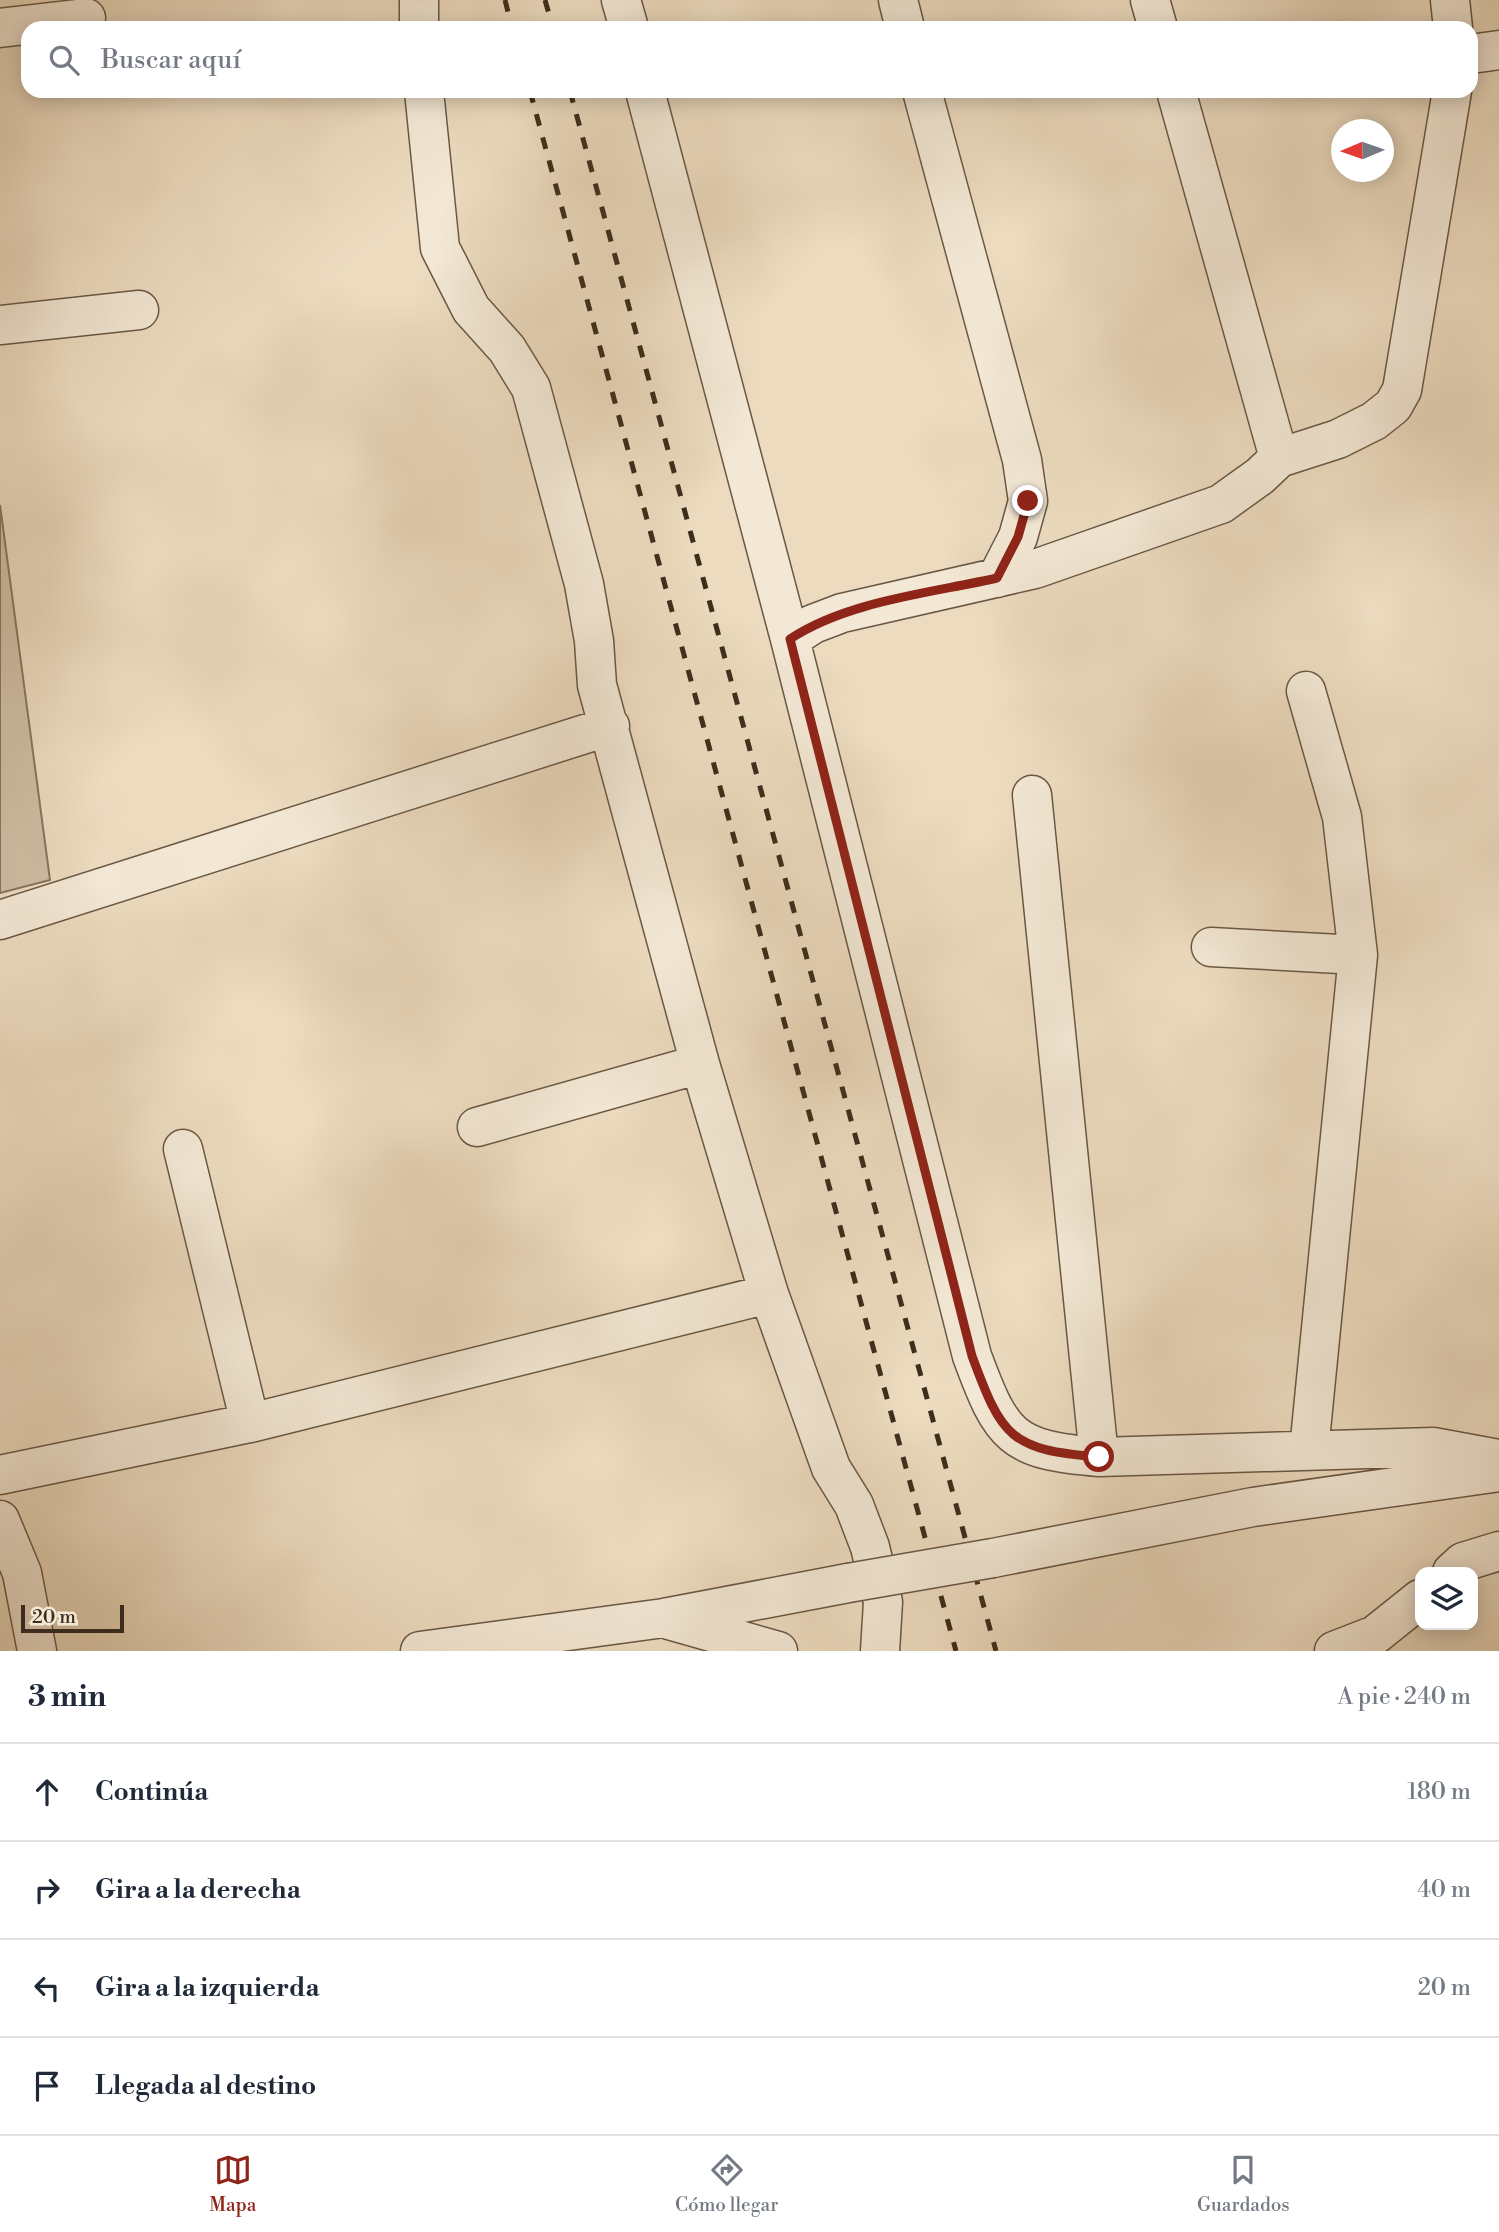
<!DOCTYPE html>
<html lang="es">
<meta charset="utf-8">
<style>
:root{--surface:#fff;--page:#f2f2f3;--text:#1f2937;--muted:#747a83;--line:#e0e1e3;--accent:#8f2418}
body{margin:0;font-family:"Libre Bodoni",serif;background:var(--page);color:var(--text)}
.controls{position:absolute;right:21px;bottom:21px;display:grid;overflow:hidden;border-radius:14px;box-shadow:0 4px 18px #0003}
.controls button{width:63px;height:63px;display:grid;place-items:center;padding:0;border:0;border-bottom:2px solid var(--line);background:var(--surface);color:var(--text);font:35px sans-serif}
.compass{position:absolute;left:1331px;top:119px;width:63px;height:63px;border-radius:50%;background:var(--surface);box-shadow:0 4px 18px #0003;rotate:268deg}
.scale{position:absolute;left:21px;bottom:18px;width:103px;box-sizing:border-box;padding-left:7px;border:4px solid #3e2d1c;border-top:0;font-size:19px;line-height:24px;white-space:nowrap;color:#3e2d1c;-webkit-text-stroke:5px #f3e8d5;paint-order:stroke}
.stop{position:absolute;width:21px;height:21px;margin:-16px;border:5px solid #8f2418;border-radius:50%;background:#fff}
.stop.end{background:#8f2418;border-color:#fff;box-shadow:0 2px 7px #0008}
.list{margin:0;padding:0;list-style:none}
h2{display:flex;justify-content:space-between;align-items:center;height:91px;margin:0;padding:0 28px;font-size:30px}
h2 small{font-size:23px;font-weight:400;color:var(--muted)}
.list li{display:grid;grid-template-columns:46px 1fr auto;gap:21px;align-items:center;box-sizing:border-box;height:98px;padding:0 28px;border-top:2px solid var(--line)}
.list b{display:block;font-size:26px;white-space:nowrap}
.list em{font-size:23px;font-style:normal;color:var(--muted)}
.icon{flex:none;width:38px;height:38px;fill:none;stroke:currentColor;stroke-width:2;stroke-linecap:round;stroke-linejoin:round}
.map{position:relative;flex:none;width:1499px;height:1651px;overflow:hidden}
.search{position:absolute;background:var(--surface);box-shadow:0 4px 18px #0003;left:21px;right:21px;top:21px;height:77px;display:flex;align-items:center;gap:18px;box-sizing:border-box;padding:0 24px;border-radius:21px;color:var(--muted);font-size:26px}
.sheet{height:483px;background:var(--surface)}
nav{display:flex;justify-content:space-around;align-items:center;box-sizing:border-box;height:98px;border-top:2px solid var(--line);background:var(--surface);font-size:19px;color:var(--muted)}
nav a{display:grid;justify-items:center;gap:4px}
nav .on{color:var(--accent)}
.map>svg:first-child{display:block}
.green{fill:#cebda3;stroke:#867560;stroke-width:2}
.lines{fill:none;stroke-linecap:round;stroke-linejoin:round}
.minor-casing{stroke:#6a5845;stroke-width:41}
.minor{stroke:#f3e8d5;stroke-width:38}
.rail{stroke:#3e2d1c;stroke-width:5;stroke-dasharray:12 12;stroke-linecap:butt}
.minor-bridge-casing{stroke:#6a5845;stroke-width:41;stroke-linecap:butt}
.minor-bridge{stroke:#f3e8d5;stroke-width:38}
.route{stroke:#8f2418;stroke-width:9}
</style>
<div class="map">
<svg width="1499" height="1651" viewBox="0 0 1499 1651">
<rect width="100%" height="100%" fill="#ecdbbf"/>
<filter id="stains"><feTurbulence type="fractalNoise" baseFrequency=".00286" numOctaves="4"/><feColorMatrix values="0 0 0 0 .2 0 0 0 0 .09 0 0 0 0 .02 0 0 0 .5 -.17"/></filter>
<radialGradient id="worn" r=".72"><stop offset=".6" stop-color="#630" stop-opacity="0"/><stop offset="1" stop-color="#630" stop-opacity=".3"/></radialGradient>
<!-- green -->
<path class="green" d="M 0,505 L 50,880 L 0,893 Z"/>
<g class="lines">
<!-- minor casing -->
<g class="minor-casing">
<path id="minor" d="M 621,0 L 629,28
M 898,0 L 905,28
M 1150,0 L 1158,28
M 1450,0 L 1453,28
M 0,28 L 86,18
M 419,28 L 419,0
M 1471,54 L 1499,50
M 424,91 L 440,248 L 471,309 L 507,349 L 531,388 L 584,584 L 594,641 L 597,685 L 700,1064 L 769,1294 L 831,1468 L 854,1505 L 870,1547 L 883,1602 L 880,1651
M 645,91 L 790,639 L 972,1356 C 1002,1437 1011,1450 1099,1457 L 1433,1447 L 1499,1459
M 922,91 L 1022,460 L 1028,501 L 1018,537 L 997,578
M 1176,91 L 1279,458
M 0,325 L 139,310
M 790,639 L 813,624 L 842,613 L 1035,569 L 1221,504 L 1260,476 L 1279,458 L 1338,439 L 1374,421 L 1393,406 L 1402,390 L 1452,91
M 1306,691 L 1342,817 L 1358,955 L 1309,1450
M 1032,795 L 1099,1457
M 0,920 L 610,726
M 1211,947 L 1358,955
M 477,1127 L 700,1064
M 183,1149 L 250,1423
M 0,1475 L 250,1423 L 769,1294
M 0,1520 L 22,1573 L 37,1651
M 993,1558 L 1253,1507 L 1499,1472
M 1452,1572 L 1463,1562 L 1499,1551
M 669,1620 L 778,1651
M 420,1651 L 664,1618 L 848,1583
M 1334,1651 L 1375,1635 L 1420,1599"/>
</g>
<!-- minor -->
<use href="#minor" class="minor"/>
<!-- rail -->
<path class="rail" d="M 505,0 L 512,28
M 545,0 L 553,28
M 530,91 L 956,1651
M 570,91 L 996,1651"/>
<!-- minor-bridge casing -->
<g class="minor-bridge-casing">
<path id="minor-bridge" d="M 848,1583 L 993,1558"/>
</g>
<!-- minor-bridge -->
<use href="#minor-bridge" class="minor-bridge"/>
</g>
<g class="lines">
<!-- route -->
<path class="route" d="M 1028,501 L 1018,537 L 997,578 C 931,593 847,601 790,639 L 972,1356 C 1002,1437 1010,1450 1099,1457"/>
</g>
<rect width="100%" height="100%" filter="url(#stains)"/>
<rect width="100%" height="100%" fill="url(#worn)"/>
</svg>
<div class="controls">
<button><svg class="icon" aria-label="layers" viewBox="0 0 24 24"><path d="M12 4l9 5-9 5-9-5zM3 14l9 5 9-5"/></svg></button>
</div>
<svg class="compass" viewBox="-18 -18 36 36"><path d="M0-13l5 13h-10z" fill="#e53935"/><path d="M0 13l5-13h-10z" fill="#747a83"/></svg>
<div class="scale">20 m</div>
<div class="stop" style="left:1099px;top:1457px"></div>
<div class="stop end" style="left:1028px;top:501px"></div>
<div class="search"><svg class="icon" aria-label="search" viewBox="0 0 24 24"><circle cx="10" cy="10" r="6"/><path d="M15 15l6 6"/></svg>Buscar aquí</div>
</div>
<section class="sheet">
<h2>3 min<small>A pie · 240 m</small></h2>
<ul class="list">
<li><svg class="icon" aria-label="ahead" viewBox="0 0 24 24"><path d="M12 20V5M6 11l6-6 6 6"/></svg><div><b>Continúa</b></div><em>180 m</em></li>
<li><svg class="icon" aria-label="right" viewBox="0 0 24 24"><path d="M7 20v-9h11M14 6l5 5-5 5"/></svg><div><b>Gira a la derecha</b></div><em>40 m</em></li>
<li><svg class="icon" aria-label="left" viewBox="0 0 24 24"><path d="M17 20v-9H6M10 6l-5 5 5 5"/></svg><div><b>Gira a la izquierda</b></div><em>20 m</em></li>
<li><svg class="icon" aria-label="arrive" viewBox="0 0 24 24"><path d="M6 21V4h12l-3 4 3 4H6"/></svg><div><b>Llegada al destino</b></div></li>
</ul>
</section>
<nav>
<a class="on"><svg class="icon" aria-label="map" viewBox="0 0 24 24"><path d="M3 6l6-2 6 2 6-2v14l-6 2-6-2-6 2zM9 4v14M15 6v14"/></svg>Mapa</a>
<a><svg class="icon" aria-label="directions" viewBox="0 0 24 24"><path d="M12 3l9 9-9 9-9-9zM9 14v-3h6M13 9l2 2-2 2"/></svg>Cómo llegar</a>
<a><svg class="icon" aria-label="saved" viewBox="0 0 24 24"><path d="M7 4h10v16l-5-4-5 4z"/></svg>Guardados</a>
</nav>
